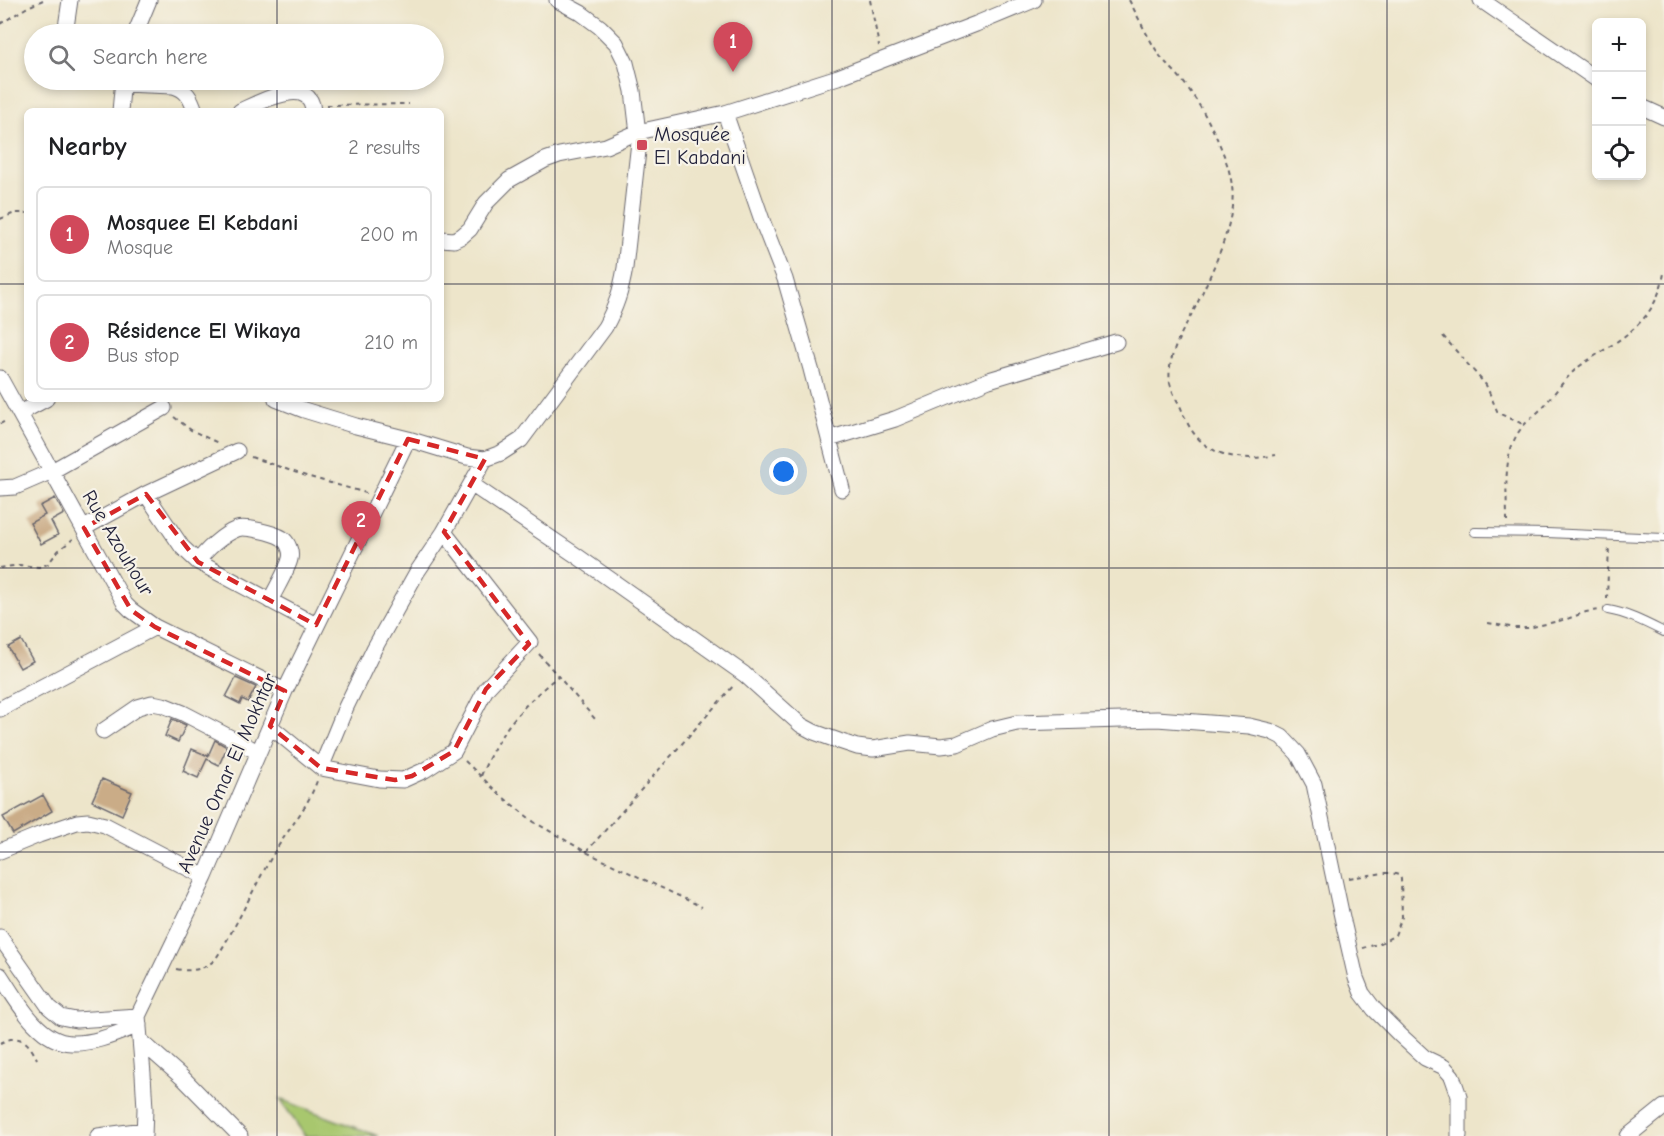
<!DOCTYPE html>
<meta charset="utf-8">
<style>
:root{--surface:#fff;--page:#f2f2f2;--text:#202124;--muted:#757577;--line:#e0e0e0;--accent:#d1495b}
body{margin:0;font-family:"Comic Neue",sans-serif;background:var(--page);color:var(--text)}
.controls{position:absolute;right:18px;top:18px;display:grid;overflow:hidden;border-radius:9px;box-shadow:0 3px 9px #0003}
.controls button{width:54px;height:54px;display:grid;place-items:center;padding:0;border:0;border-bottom:2px solid var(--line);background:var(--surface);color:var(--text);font:30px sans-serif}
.you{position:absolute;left:784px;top:472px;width:21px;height:21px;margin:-15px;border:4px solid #fff;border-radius:50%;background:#1a73e8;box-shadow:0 0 0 9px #1a73e833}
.badge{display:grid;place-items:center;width:39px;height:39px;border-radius:50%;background:var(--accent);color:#fff;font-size:20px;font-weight:700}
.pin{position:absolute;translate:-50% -50px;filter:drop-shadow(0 2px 3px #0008)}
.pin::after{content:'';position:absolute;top:32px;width:21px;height:18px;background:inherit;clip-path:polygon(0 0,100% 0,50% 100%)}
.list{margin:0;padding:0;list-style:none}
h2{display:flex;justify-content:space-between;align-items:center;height:78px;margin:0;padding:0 24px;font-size:26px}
h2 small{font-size:20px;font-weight:400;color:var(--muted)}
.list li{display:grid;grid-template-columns:39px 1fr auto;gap:18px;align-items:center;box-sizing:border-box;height:96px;margin:0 12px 12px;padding:0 12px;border:2px solid var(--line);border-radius:9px}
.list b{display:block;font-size:22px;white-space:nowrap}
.list p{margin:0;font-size:20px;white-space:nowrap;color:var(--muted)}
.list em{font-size:20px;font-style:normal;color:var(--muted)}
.icon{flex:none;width:33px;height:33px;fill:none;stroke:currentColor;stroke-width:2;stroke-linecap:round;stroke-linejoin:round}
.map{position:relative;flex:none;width:1664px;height:1136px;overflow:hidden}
.search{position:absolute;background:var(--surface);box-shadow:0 3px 9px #0003;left:24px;top:24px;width:420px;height:66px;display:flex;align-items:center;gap:15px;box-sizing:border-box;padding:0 21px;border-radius:33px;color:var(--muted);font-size:22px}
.panel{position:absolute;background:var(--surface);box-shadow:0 3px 9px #0003;left:24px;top:108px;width:420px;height:294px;border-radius:9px}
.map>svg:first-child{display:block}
.green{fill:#a8c76e;stroke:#657454;stroke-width:1.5}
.building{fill:#caac87}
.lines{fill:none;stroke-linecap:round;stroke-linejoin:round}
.lane-casing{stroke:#69666d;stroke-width:10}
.street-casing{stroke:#69666d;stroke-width:17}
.path{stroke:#69666d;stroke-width:2;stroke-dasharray:4.5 4.5;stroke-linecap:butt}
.lane{stroke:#fff;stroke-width:8}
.street{stroke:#fff;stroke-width:15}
.marked{fill:none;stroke:#d62828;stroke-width:4.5;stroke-dasharray:12 8;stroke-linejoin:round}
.grid{fill:none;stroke:#22223b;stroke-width:1.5;stroke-opacity:0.55}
.poi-dot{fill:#d1495b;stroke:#f7f3e8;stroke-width:2}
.labels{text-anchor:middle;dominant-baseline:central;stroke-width:4.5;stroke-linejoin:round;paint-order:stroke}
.poi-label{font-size:20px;fill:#22223b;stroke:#f7f3e8;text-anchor:start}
.street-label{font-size:20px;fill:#22223b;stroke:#f7f3e8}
</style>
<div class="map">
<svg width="1664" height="1136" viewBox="0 0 1664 1136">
<rect width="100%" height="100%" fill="#f7f3e8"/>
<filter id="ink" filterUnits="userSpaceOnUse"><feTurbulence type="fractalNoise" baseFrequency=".0167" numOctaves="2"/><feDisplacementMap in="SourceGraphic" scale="12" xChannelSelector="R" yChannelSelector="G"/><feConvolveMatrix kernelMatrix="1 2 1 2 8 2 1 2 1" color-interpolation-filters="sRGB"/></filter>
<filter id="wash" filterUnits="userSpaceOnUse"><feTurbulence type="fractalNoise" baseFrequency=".008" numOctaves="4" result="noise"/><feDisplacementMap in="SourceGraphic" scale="24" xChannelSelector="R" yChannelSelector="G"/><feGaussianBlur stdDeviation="1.35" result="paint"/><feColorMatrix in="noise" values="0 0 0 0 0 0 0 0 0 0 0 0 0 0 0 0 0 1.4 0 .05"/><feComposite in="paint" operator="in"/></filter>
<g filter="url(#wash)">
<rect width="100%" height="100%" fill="#ede5ca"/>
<!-- green -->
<path class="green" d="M 280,1099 L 378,1136 L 305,1136 Z"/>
<g id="blocks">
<!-- building -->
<path class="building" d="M 55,498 L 64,514 L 51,521 L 58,535 L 41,544 L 30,523 L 45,515 L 40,506 Z
M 21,640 L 33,661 L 20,668 L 8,647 Z
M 236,678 L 256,687 L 248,702 L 242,699 L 240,704 L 226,697 Z
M 172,719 L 186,725 L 178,742 L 165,736 Z
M 215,740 L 227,747 L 219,765 L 207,759 L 198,778 L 183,771 L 192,749 L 208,756 Z
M 102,779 L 132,792 L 122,815 L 92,801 Z
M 43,795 L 52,811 L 13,834 L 3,817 Z"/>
</g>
</g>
<g filter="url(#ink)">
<use href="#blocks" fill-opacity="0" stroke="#69666d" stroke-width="1.5"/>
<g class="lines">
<!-- lane casing -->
<g class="lane-casing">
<path id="lane" d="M 1475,532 L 1547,533 L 1664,538
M 1608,610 C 1627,613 1646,623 1664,632"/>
</g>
<!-- street casing -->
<g class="street-casing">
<path id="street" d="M 1481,0 L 1596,79
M 65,34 L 70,0
M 135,34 L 149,0
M 123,84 L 173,86 C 186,89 191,98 195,111
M 1642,107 L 1664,117
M 120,111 L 123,80
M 240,111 C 258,103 311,74 313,111
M 725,113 L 763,223 L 785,279 L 811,369 L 842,489
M 441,239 L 454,240 L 462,236 L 470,229 L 486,203 L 509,180 L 545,160 L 559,155 L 606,146 L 638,132 L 725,113 L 838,77 L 976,24 L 1034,0
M 0,378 L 125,604 L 131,610 L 155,627 L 285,691
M 276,399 L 304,410 L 356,426 L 408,439 L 467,457 L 485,459 L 501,453 L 521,440 L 605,327 C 616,307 621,291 625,268 L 639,142 L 633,91 L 626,63 L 616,43 L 600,27 L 581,13 L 557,0
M 20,413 L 46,399
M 829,439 L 895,419 L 989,380 L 1116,342
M 471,484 L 577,556 L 744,674 L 801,725 L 814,732 L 839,741 L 857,747 L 873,749 L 910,743 L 941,746 L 957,744 L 992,729 L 1017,723 L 1157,719 L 1249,726 L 1270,731 L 1282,737 L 1298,754 L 1314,784 L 1342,917 L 1356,978 L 1362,993 L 1374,1009 L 1400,1035 L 1425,1058 L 1444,1067 L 1452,1076 L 1459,1096 L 1459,1136
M 0,488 L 15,487 L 52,471 L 164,408
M 146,494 L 182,547 L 198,562 L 316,625
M 84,528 L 146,494 L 237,451
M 198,562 C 205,550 224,534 237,529 C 245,526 274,533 282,538 C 288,542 292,552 290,559 C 288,569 275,590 270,601
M 0,709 L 155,627
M 270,726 L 321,768 L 379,779 L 403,780 L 425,770 L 454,751 L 486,689 L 530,642 L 444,532
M 103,731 L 138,707 L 152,703 L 163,705 L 183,713 L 258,752
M 321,768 L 346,707 L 374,649 L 417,572 L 444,532 L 485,459
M 0,851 L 39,835 L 77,822 L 88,821 L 105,825 L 205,877
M 0,937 L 49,1007 L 61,1017 L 76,1020 L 138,1016
M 0,975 C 16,999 38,1042 71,1043 C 95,1044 118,1033 139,1025
M 142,1042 L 184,1079 L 240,1136
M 98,1136 L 144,1130
M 144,1136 L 145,1109 L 143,1074 L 138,1016 L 205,877 L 285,691 L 408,439
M 1628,1136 L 1664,1107"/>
</g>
<!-- path -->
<path class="path" d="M 870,0 L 879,46
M 1129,0 C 1139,19 1148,38 1160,56 C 1166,64 1175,71 1181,79 C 1202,105 1228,153 1232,186 C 1237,222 1211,274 1196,306 C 1184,329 1166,356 1170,383 C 1172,392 1177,400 1181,408 C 1185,418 1189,428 1196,436 C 1215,459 1248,461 1276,455
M 0,24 L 26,8 L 43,0
M 327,105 L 409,104
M 0,219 L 15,213 L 27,213
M 1443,336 L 1486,385 L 1498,413 L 1525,425
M 174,417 L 191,430 L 218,443
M 0,424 L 7,420
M 251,457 L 306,476 L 366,493
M 1507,521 C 1507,492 1502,455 1520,430 C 1526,421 1536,415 1543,407 C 1554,394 1564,380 1577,368 C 1616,340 1655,327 1664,273
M 0,568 L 19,565 L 39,567 L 48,564 L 58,551 L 73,539
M 1607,599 L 1609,545
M 1488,623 L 1515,628 L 1528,628 L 1567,619 L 1586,612 L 1599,610
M 539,654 L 595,719
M 465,761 L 499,794 L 534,822 L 586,852 L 702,907
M 481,776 C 499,731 521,707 558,676
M 586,852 L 734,685
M 1349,878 L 1384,873 L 1392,873 L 1399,875 L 1401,879 L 1402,917 L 1395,935 L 1381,943 L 1363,948
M 176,969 C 192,972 202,970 215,960 C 238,924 255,884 277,848 C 291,826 308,806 317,781
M 0,1043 C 20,1033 28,1041 37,1059"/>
<!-- lane -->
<use href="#lane" class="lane"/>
<!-- street -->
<use href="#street" class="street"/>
</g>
</g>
<!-- marked area -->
<path class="marked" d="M 408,439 L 485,459 L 444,532 L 529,644 L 486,689 L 454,751 L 412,776 L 395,780 L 321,768 L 270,726 L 285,691 L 155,627 L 131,610 L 84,528 L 146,494 L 198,562 L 316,625 Z"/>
<!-- grid -->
<path class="grid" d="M 277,0 L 277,34M 555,0 L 555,1136M 832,0 L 832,1136M 1109,0 L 1109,1136M 1387,0 L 1387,1136M 277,80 L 277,111M 0,284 L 27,284M 441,284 L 1664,284M 277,399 L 277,1136M 0,568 L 1664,568M 0,852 L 1664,852"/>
<!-- markers -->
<rect class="poi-dot" x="636" y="139" width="12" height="12" rx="3"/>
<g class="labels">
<!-- poi labels -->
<g class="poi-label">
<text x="654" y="134">Mosquée<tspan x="654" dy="23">El Kabdani</tspan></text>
</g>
<!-- street labels -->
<g class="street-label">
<text transform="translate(118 543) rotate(59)">Rue Azouhour</text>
<text transform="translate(227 773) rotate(-66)">Avenue Omar El Mokhtar</text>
</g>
</g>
</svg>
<div class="controls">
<button>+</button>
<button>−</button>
<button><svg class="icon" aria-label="locate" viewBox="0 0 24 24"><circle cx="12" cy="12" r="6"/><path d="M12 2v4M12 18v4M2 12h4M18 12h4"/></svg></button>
</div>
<div class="you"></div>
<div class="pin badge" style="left:733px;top:72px">1</div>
<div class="pin badge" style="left:361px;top:551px">2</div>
<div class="search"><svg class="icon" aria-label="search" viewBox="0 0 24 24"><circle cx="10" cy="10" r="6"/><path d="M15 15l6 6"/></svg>Search here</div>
<section class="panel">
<h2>Nearby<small>2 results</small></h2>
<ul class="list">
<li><span class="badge">1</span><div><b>Mosquee El Kebdani</b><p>Mosque</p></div><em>200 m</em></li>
<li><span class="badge">2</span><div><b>Résidence El Wikaya</b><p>Bus stop</p></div><em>210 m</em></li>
</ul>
</section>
</div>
